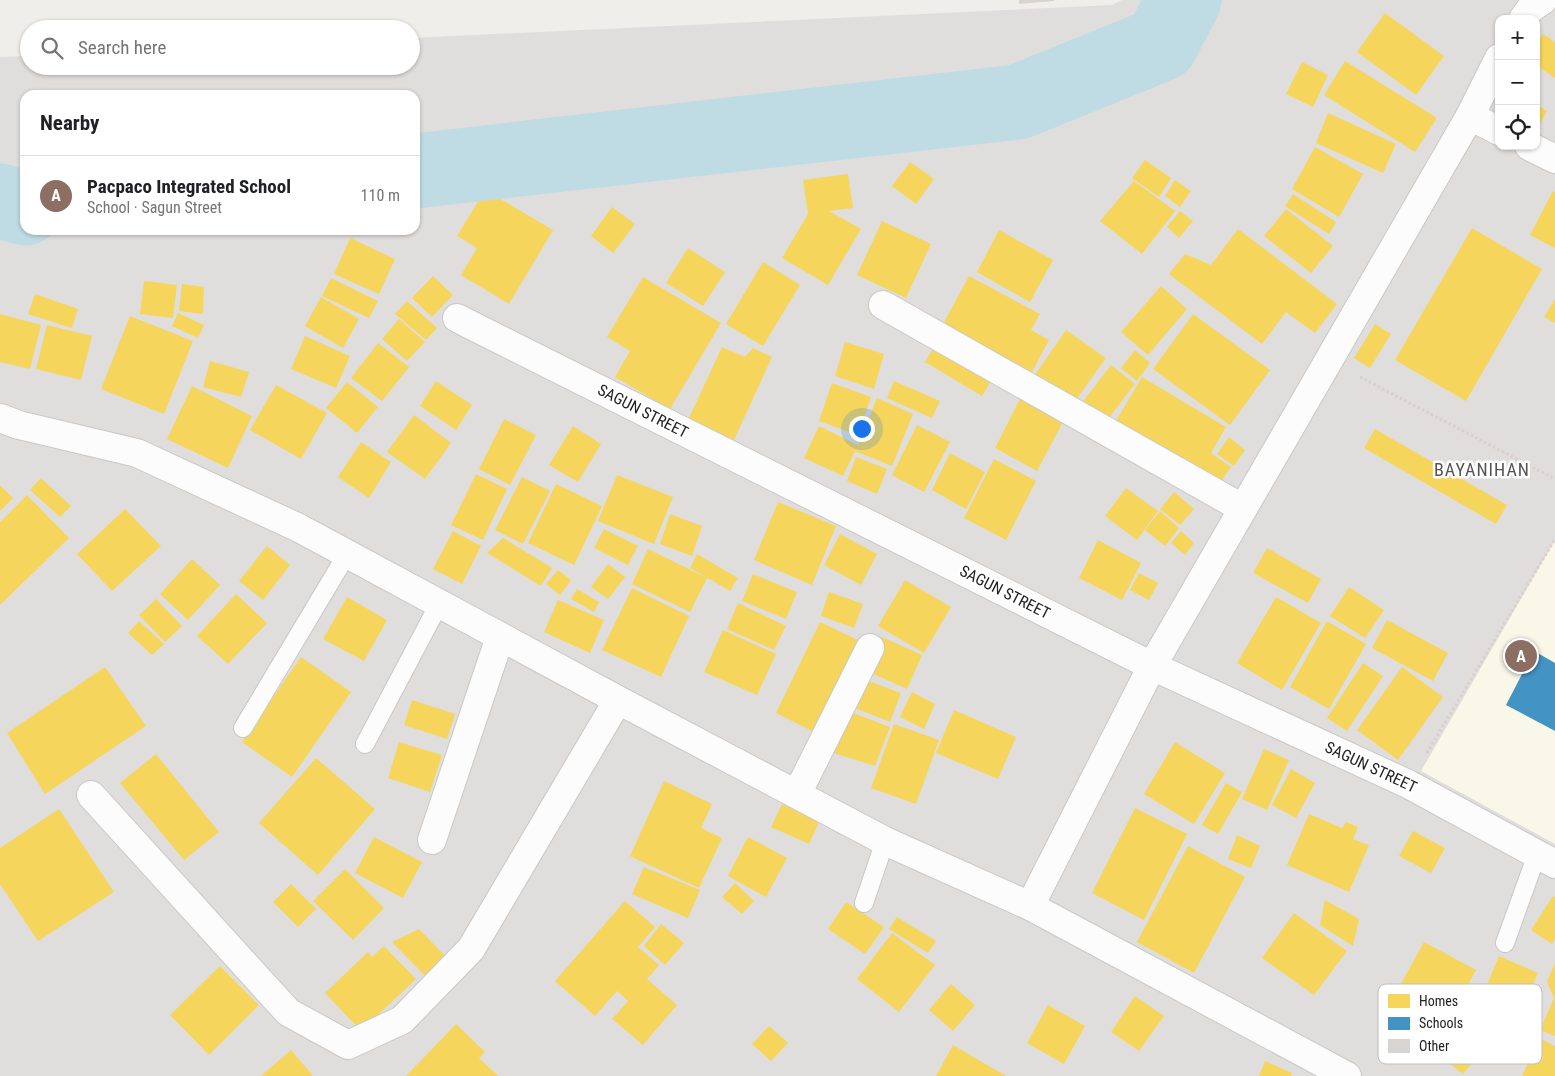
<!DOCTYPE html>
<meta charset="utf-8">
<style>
:root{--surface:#fff;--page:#f2f2f2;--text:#202124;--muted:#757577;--line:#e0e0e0;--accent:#0f766e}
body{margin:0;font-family:"Roboto Condensed",sans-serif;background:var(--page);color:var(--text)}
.controls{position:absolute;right:15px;top:15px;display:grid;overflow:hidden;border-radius:10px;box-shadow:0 1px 4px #0004}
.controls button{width:45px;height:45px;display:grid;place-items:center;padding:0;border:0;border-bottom:1px solid var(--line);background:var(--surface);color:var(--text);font:25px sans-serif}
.you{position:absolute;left:861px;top:428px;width:18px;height:18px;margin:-12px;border:4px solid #fff;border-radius:50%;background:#1a73e8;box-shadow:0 0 0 8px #1a73e833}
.badge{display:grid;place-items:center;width:32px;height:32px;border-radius:50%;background:var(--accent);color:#fff;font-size:16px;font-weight:700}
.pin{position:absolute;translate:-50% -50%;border:2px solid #fff;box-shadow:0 1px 5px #0006}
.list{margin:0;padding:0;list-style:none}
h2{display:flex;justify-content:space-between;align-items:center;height:65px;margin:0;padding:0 20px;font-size:21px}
h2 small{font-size:16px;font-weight:400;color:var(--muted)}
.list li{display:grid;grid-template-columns:32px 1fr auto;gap:15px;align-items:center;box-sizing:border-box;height:80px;padding:0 20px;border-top:1px solid var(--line)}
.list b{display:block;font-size:19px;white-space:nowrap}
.list p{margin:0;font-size:16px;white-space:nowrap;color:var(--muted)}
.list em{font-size:16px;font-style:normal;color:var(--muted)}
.icon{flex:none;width:28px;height:28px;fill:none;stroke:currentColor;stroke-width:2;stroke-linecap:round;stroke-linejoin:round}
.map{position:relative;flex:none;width:1555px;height:1076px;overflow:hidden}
.search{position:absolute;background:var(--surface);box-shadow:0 1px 4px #0004;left:20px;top:20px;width:400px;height:55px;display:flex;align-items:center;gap:12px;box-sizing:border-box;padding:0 18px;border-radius:28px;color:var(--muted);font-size:19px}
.panel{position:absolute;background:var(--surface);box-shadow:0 1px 4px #0004;left:20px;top:90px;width:400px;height:145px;border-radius:15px}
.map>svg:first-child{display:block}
.residential{fill:#dfdedc;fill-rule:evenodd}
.education{fill:#f8f7e8}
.homes{fill:#f6d55c}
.schools{fill:#4393c3}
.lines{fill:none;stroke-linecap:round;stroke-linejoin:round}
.river{stroke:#bfdbe3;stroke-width:75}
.building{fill:#d7d4d2}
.service-casing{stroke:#c9c8c7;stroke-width:20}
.minor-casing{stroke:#c9c8c7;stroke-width:30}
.tertiary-casing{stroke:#c9c8c7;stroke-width:30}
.path{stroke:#dccecd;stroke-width:3;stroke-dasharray:2.5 2.5;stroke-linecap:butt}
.service{stroke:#fdfcfc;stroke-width:18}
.minor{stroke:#fdfcfc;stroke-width:28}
.tertiary{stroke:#fdfcfc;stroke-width:28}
.labels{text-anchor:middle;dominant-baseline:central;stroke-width:5;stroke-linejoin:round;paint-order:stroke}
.street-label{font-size:16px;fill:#222;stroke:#fff}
.neighbourhood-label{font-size:18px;letter-spacing:1px;fill:#555;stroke:#fff}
.key{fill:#fff;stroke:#bdbdbd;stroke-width:1}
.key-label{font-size:14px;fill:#222}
</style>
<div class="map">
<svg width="1555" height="1076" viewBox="0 0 1555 1076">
<rect width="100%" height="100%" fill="#f0eeeb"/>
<!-- residential -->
<path class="residential" d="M 1122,0 L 1555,0 L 1555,1076 L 0,1076 L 0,57 L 29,56 L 29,66 L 411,66 L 411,38 L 1112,5 ZM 1499,19 L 1536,19 L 1536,146 L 1499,146 ZM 25,95 L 415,95 L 415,230 L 25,230 Z"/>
<!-- education -->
<path class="education" d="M 1555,540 L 1555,844 L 1421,771 Z"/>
<!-- homes -->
<path class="homes" d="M 1385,13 L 1444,56 L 1416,95 L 1357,52 Z
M 1543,34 L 1555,42 L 1555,78 L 1536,65 L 1536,44 Z
M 1345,61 L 1437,118 L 1415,152 L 1324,95 Z
M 1302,62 L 1328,75 L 1313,107 L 1286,94 Z
M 1536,104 L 1547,111 L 1536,131 Z
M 1328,113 L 1396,144 L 1383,173 L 1316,143 Z
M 1315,147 L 1363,174 L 1339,217 L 1292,189 Z
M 1145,160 L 1171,178 L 1159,197 L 1132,178 Z
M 910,162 L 934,179 L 916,204 L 892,186 Z
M 848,174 L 853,208 L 829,211 L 861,229 L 828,285 L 782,258 L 808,214 L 803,180 Z
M 1175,180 L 1191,191 L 1180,207 L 1165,196 Z
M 1134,181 L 1175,211 L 1142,254 L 1100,221 Z
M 485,190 L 553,230 L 509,304 L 461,275 L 477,248 L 457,236 Z
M 1553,191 L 1555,192 L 1555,248 L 1530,235 Z
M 1293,194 L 1336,222 L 1329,234 L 1285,206 Z
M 612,207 L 635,224 L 613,253 L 591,236 Z
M 1286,209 L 1333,246 L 1311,273 L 1264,236 Z
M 1180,211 L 1193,221 L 1179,238 L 1167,227 Z
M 882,221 L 931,244 L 906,298 L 857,275 Z
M 1472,228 L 1542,269 L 1466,401 L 1395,360 Z
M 1238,229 L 1337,304 L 1315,333 L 1286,312 L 1262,344 L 1169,274 L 1185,254 L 1211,265 Z
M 999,230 L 1053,260 L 1030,302 L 977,272 Z
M 350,238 L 395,259 L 379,294 L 334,274 Z
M 688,248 L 725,272 L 703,306 L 666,283 Z
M 763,262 L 800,285 L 763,346 L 726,324 Z
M 433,276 L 453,295 L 432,317 L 412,298 Z
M 969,276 L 1040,314 L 1031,330 L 1049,340 L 1032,372 L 943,324 Z
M 643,277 L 721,323 L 670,409 L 615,377 L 630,351 L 607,337 Z
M 331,278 L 378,301 L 369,318 L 322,296 Z
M 144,281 L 177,285 L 173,318 L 140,314 Z
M 182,284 L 204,287 L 203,314 L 179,311 Z
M 1161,286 L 1187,309 L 1148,355 L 1121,332 Z
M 35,294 L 78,309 L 72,328 L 28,314 Z
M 321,297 L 359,319 L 343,348 L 305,326 Z
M 1555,299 L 1555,323 L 1544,317 Z
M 407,301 L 437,328 L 426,340 L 395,314 Z
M 178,313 L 204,325 L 198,338 L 172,326 Z
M 0,314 L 41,325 L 30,369 L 0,362 Z
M 1193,314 L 1270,370 L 1230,425 L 1153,369 Z
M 130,316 L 193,341 L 164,414 L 101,389 Z
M 399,319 L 425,342 L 407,361 L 382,339 Z
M 1375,324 L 1391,334 L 1370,368 L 1354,358 Z
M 47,325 L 92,336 L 81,380 L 36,369 Z
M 1066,330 L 1106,358 L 1073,404 L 1034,376 Z
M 305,336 L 350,356 L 336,388 L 291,369 Z
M 938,340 L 995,374 L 982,396 L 925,362 Z
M 845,342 L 884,354 L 874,389 L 835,376 Z
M 378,343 L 409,367 L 382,401 L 351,378 Z
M 722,347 L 745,357 L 753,348 L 772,357 L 733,442 L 688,420 Z
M 1135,350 L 1150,363 L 1137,381 L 1121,368 Z
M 210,361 L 249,372 L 241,397 L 203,387 Z
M 1111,365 L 1135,384 L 1105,423 L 1081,404 Z
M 1142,377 L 1226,427 L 1211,453 L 1231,467 L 1220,483 L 1114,424 Z
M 436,381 L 472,405 L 456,430 L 420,406 Z
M 894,381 L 940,401 L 932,418 L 887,398 Z
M 347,382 L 378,407 L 357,433 L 326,408 Z
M 832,383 L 871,397 L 858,435 L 819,421 Z
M 276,385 L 327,413 L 301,459 L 250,430 Z
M 192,386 L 252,416 L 228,468 L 167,439 Z
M 1023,393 L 1066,416 L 1037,471 L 995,448 Z
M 877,398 L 913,414 L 892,466 L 855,451 L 843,476 L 804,458 L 819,426 L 858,445 Z
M 414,415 L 451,443 L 425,479 L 387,452 Z
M 504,419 L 536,435 L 510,485 L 479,469 Z
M 917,425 L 950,442 L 924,492 L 892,475 Z
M 573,426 L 601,444 L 578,482 L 549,465 Z
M 1375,429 L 1507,505 L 1496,524 L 1364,448 Z
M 1229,437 L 1245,450 L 1234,466 L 1217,454 Z
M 361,442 L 391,462 L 369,498 L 338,477 Z
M 950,453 L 985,472 L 966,509 L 932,490 Z
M 856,457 L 887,469 L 877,494 L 847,481 Z
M 994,459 L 1036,481 L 1006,540 L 964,518 Z
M 476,474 L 507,489 L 483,540 L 451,525 Z
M 617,475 L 673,497 L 654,544 L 598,521 Z
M 522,477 L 550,491 L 523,544 L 495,530 Z
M 41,478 L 71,506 L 60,517 L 30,490 Z
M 556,484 L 602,506 L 574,565 L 528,543 Z
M 0,485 L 13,498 L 0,511 Z
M 1126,488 L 1158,511 L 1137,540 L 1105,516 Z
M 1174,492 L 1194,509 L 1180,525 L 1160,509 Z
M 27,495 L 69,538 L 0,605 L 0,522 Z
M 778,502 L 836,526 L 812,585 L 754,560 Z
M 125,509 L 161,546 L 112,591 L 77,554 Z
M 1160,511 L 1179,528 L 1165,546 L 1145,530 Z
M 670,514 L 702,526 L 692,556 L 660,544 Z
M 604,529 L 638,546 L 628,565 L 594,548 Z
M 453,531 L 481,546 L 462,584 L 433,569 Z
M 1181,531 L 1194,543 L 1185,555 L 1171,543 Z
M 840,534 L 877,554 L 861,585 L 824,565 Z
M 503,538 L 552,568 L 541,586 L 487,553 Z
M 1098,540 L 1141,563 L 1122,600 L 1079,578 Z
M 267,546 L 290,565 L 263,600 L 239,581 Z
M 1267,548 L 1321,579 L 1308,603 L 1253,573 Z
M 648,549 L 707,578 L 690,612 L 632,584 Z
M 697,554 L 738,578 L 730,591 L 690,568 Z
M 192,559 L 220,585 L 188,620 L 160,594 Z
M 608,564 L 625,577 L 608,599 L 591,587 Z
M 558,570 L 571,580 L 560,595 L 546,584 Z
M 1139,573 L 1158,583 L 1149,600 L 1130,590 Z
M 753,574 L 797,592 L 786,619 L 742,601 Z
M 905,580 L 951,607 L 924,653 L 878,626 Z
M 1349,587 L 1384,610 L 1365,638 L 1330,616 Z
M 632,588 L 689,616 L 661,677 L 602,650 Z
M 577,589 L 599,602 L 594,612 L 571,599 Z
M 829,592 L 863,604 L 854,628 L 821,616 Z
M 236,594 L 267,623 L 228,664 L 197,636 Z
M 347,597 L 387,620 L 364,661 L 323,639 Z
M 1276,597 L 1321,623 L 1282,690 L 1237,663 Z
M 156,599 L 182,626 L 165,642 L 139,615 Z
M 558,600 L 604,620 L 590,653 L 544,632 Z
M 738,603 L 786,626 L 774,650 L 727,629 Z
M 1387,620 L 1448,653 L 1433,681 L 1372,648 Z
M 139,621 L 164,644 L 152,655 L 128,633 Z
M 1327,621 L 1366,644 L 1329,709 L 1290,687 Z
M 820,622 L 862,642 L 818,734 L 776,713 Z
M 723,630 L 776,654 L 757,695 L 704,672 Z
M 882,637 L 922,655 L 907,689 L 867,671 Z
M 301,657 L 351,692 L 292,777 L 242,742 Z
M 1363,663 L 1383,676 L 1347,731 L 1327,718 Z
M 105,667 L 146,726 L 45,794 L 7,733 Z
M 1402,667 L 1443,697 L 1398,760 L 1357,730 Z
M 866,680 L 901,693 L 890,722 L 855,708 Z
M 912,692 L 935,704 L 924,729 L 900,717 Z
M 412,700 L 455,714 L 447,739 L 404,725 Z
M 954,710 L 1016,737 L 998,779 L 936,753 Z
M 851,712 L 890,727 L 875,766 L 834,753 Z
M 894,724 L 939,740 L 916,804 L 871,788 Z
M 399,742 L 442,755 L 430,792 L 388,778 Z
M 1175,742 L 1225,773 L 1194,824 L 1144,794 Z
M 1264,749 L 1289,760 L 1267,810 L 1242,799 Z
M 156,754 L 219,832 L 184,860 L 120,783 Z
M 316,758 L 375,809 L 318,875 L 259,823 Z
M 1291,769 L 1315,783 L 1296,818 L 1272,805 Z
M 664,781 L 712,804 L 701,828 L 722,838 L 699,888 L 630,856 Z
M 1226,783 L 1242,792 L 1218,834 L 1202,825 Z
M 782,804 L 819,822 L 809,844 L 771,827 Z
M 1135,808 L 1187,834 L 1144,920 L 1092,893 Z
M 59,809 L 114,892 L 38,941 L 0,884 L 0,848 Z
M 1309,814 L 1342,828 L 1346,822 L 1358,827 L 1353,839 L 1369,845 L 1349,892 L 1287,865 Z
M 1413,831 L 1445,848 L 1431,873 L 1399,856 Z
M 1237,835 L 1260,846 L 1251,868 L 1228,859 Z
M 374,837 L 422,862 L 403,898 L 355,873 Z
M 748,837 L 787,858 L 766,897 L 728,876 Z
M 1188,846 L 1245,877 L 1194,973 L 1137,942 Z
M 644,867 L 700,890 L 688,918 L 632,894 Z
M 345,869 L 384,908 L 353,940 L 313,901 Z
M 735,883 L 754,901 L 742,914 L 722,897 Z
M 291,884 L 316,909 L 298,927 L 273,902 Z
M 1553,896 L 1555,897 L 1555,939 L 1552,944 L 1531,930 Z
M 1325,900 L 1359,919 L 1353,946 L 1320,925 Z
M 625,901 L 655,927 L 638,947 L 659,965 L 647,979 L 677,1005 L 643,1045 L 612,1019 L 628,1001 L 617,991 L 595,1016 L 555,981 Z
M 846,902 L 884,927 L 865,954 L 828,929 Z
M 1294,913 L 1347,951 L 1314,995 L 1262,958 Z
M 897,917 L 936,941 L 928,953 L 889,929 Z
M 661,924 L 684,943 L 665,965 L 644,946 Z
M 419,929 L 450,961 L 430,981 L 392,942 Z
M 892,933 L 935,965 L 899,1012 L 857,979 Z
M 1424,942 L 1476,970 L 1438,1039 L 1386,1011 Z
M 384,946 L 416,979 L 361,1031 L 325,993 L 368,952 L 372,957 Z
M 1499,956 L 1538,973 L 1522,1009 L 1484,992 Z
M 1555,963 L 1555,1036 L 1540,1030 L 1554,998 L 1547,982 Z
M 220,966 L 259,1005 L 209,1055 L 170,1015 Z
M 951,984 L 975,1005 L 953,1031 L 929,1010 Z
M 1135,996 L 1164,1016 L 1139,1051 L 1111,1032 Z
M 1467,1003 L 1499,1029 L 1463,1074 L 1431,1049 Z
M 1048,1005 L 1085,1026 L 1064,1064 L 1027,1043 Z
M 456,1024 L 485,1052 L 479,1058 L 498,1076 L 406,1076 Z
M 769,1026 L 788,1043 L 771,1061 L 752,1044 Z
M 1539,1038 L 1555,1046 L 1555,1076 L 1522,1076 Z
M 953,1045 L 1006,1076 L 936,1076 Z
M 291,1050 L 313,1076 L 261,1076 Z
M 1265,1061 L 1292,1073 L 1291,1076 L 1259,1076 Z"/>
<!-- schools -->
<path class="schools" d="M 1534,651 L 1555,663 L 1555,731 L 1506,705 Z"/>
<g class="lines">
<!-- river -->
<path class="river" d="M 415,171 L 1018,102 L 1161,44 L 1184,0
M 0,201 L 25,208"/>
</g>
<!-- building -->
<path class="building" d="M 1019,0 L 1054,0 L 1054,1 L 1019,4 Z"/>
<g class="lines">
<!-- service casing -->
<g class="service-casing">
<path id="service" d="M 243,728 L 347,554
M 365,744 L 439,604
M 864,903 L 885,841
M 1505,943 L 1537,854"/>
</g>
<!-- minor casing -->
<g class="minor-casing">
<path id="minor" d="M 1470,116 L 1499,131
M 1529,146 L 1555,159
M 883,305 L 1242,508
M 457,318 L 1152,666 L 1408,784 L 1555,864
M 797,794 L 870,648
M 91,795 L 288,1012 L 348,1045 L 402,1020 L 471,949 L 618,700
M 432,840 L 500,637
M 1030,906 L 1347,1076"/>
</g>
<!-- tertiary casing -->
<g class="tertiary-casing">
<path id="tertiary" d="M 1523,19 L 1531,8 L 1543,0
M 0,418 L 19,425 L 137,453 L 299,528 L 618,700 L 885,841 L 1030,906 L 1152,666 L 1470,116 L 1499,58"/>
</g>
<!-- path -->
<path class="path" d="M 1360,377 L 1555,479
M 1427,753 L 1555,539"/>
<!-- service -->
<use href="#service" class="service"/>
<!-- minor -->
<use href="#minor" class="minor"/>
<!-- tertiary -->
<use href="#tertiary" class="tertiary"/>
</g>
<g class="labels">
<!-- street labels -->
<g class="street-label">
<text transform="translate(643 411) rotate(27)">SAGUN STREET</text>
<text transform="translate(1005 592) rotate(27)">SAGUN STREET</text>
<text transform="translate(1371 767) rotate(25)">SAGUN STREET</text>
</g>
<!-- neighbourhood labels -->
<g class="neighbourhood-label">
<text x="1482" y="469">BAYANIHAN</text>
</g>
</g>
<!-- legend -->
<rect x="1378" y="984" width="164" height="80" rx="8" class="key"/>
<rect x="1388" y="994" width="22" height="14" fill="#f6d55c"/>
<rect x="1388" y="1017" width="22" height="13" fill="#4393c3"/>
<rect x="1388" y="1039" width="22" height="14" fill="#d7d4d2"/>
<g class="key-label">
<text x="1419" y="1006">Homes</text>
<text x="1419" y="1028">Schools</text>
<text x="1419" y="1051">Other</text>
</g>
</svg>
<div class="controls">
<button>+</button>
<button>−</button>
<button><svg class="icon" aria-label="locate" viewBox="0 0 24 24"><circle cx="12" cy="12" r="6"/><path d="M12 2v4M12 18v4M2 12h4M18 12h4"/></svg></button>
</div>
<div class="you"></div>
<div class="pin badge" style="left:1521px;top:656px;background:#8d6e63">A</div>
<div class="search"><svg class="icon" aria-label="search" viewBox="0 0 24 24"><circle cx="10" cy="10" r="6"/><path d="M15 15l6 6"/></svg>Search here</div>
<section class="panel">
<h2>Nearby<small></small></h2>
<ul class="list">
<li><span class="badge" style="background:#8d6e63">A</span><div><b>Pacpaco Integrated School</b><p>School · Sagun Street</p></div><em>110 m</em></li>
</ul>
</section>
</div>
